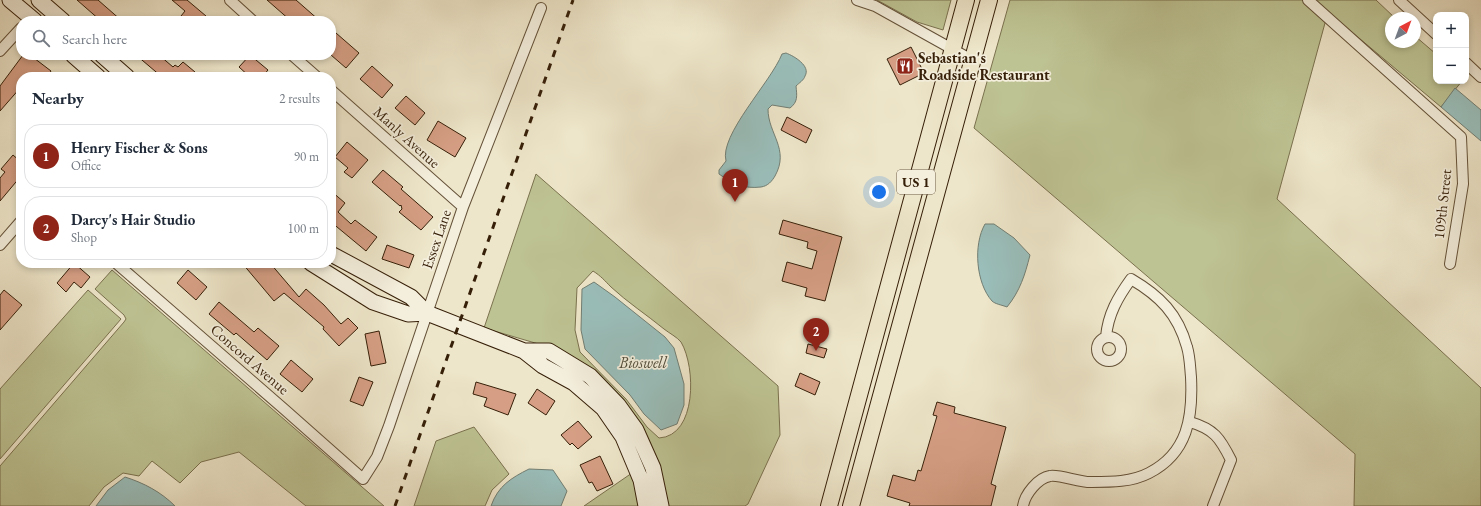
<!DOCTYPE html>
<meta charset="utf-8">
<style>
:root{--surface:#fff;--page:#f6f6f7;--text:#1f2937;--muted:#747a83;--line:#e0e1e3;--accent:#8f2418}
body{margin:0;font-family:"EB Garamond",serif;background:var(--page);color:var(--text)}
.controls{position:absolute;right:12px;top:12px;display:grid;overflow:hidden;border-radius:8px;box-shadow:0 2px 6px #0003}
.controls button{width:36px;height:36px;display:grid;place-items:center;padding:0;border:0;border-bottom:1px solid var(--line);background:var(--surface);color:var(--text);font:20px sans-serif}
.compass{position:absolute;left:1385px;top:12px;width:36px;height:36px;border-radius:50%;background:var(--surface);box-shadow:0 2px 6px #0003;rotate:41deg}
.you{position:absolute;left:879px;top:192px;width:14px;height:14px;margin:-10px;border:3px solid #fff;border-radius:50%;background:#1a73e8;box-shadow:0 0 0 6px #1a73e833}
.badge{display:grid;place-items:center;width:26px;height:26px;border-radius:50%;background:var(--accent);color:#fff;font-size:13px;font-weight:700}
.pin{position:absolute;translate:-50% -33px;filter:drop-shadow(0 1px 2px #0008)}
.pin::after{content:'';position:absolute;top:21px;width:14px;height:12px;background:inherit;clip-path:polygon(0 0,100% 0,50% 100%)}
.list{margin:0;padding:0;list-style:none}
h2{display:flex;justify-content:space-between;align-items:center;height:52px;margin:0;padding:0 16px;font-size:17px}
h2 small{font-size:13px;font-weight:400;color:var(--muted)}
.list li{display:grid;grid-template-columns:26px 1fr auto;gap:12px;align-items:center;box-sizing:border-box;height:64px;margin:0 8px 8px;padding:0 8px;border:1px solid var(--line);border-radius:16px}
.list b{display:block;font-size:15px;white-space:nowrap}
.list p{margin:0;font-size:13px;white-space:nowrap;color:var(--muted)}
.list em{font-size:13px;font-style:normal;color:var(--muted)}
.icon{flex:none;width:22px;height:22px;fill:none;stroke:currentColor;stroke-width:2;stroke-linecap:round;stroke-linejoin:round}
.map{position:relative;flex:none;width:1481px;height:506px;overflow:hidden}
.search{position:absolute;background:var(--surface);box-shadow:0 2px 6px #0003;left:16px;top:16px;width:320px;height:44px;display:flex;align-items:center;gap:10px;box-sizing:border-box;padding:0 14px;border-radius:16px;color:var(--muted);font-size:15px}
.panel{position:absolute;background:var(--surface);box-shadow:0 2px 6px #0003;left:16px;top:72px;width:320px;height:196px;border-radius:16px}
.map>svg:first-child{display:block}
.green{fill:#bec393;stroke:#7a714e;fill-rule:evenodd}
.water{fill:#9abeba;stroke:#727e73}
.building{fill:#d69f85;stroke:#361f08}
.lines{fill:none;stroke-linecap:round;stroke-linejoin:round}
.street-casing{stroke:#645138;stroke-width:12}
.secondary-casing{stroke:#361f08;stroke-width:17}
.primary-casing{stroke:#361f08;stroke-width:18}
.street{stroke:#f4efdd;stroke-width:10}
.secondary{stroke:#f4efdd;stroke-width:15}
.primary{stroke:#eee6ca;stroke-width:16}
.rail{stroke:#361f08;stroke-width:3;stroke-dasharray:7 7;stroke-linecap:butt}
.labels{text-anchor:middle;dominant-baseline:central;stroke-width:3.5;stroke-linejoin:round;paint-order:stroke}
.shield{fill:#f4efdd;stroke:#6f5d48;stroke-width:1}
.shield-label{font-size:14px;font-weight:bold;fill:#361f08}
.poi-label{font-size:15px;font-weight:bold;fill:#361f08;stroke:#f4efdd;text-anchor:start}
.street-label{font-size:15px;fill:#361f08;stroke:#f4efdd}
.water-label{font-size:16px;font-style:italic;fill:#544f3d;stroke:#f4efdd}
</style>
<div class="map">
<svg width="1481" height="506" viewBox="0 0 1481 506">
<rect width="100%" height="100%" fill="#eee6ca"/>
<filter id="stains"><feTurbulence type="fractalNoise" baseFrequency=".005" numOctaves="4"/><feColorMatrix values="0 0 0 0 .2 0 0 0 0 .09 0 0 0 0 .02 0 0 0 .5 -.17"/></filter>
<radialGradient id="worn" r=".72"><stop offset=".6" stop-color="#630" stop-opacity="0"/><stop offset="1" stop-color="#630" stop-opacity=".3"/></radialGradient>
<!-- green -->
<path class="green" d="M 877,0 L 951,0 L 943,30 L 917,22 Z
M 1010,0 L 1376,0 L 1395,18 L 1391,18 L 1391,42 L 1415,42 L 1415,36 L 1436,54 L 1436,81 L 1462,81 L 1441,107 L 1328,12 L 1277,199 L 1481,388 L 1481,506 L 1354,506 L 1355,454 L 974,128 Z
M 536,174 L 778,386 L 780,435 L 748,504 L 745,506 L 667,506 L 654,455 L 559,350 L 484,328 ZM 593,271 C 601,276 605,281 611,287 C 627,302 647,315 664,329 C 669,333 677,337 681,342 C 696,367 697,436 659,438 L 647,427 L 626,399 L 580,352 L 575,330 L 577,288 Z
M 112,270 L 384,506 L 306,506 L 239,452 L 201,462 L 180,483 L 152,461 L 139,476 L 123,473 L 104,487 L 89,506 L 0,506 L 0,466 L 124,322 L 126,319 L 124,315 L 95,289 Z
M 88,290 L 121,319 L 0,459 L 0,389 Z
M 474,427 L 509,474 L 492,490 L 485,506 L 414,506 L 436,441 Z
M 632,473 L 639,506 L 584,506 Z"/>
<!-- water -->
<path class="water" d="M 786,53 C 794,56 811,66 805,76 C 804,80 799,83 796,86 C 797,96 798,102 790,108 L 772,105 L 768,109 C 768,134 790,149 775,176 C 772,181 768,186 761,187 C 744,189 733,184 719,174 L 719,170 L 726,161 C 719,135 771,82 782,54 Z
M 1455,88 L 1481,110 L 1481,141 L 1441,107 Z
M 985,224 L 994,224 L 1014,238 L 1030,255 C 1025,275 1020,291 1007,307 C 1002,305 995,304 992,301 C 976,283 973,245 985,224 Z
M 594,282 L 615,297 L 665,337 L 674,348 L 684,384 L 684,405 L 677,424 L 661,430 L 644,414 L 630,395 L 585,349 L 581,330 L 582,289 Z
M 529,469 L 553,470 L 567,491 L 561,506 L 491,506 C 498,486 511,478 529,469 Z
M 125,477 C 144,483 161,492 175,506 L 96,506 L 108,490 Z"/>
<!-- building -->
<path class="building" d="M 77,0 L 98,0 L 122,21 L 101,21 Z
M 172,0 L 187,0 L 206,16 L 202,21 L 177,21 L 185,11 Z
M 267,0 L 296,0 L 320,21 L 291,21 Z
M 336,33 L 359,53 L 346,68 L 331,55 L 331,38 Z
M 911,47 L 924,73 L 900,85 L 887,59 Z
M 23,55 L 30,55 L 51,71 L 47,77 L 21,77 L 21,87 L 0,111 L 0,86 Z
M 136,55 L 159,55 L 173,67 L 175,65 L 178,67 L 183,62 L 195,72 L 191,77 L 162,77 Z
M 250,55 L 268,70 L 262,77 L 250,77 L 239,67 Z
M 372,66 L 393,85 L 382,98 L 360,79 Z
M 406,96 L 425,113 L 415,125 L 395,108 Z
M 787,117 L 812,130 L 806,143 L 781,130 Z
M 438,121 L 466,138 L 455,157 L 427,140 Z
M 347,142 L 368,160 L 352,178 L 344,172 L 348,168 L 335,157 Z
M 13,155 L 21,162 L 21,176 L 0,201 L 0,178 L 5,172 L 1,169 Z
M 383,170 L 403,187 L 401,189 L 433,217 L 421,230 L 399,212 L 402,209 L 401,205 L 400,206 L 372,182 Z
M 331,191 L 345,203 L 338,212 L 351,224 L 355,220 L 377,237 L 366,251 L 331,222 Z
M 783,220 L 842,237 L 825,301 L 805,296 L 807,288 L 782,281 L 787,262 L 812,269 L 817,251 L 807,248 L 808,242 L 779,234 Z
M 387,245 L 414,255 L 409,268 L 382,259 Z
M 74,263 L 90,277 L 81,288 L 74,282 L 66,292 L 57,283 Z
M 242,263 L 270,263 L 299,297 L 306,289 L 324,305 L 341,324 L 348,318 L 358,328 L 339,346 L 323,329 L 324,327 L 284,293 L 274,301 Z
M 188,270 L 207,287 L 196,300 L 177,283 Z
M 4,290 L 22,305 L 0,330 L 0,295 Z
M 219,302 L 254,332 L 258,328 L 279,346 L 267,360 L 236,333 L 234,335 L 209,314 Z
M 379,331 L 386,363 L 371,366 L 365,334 Z
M 808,344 L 827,349 L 824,358 L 806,353 Z
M 291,360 L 313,379 L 302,392 L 280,374 Z
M 800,373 L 820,382 L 815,395 L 795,386 Z
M 359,377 L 373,382 L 363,406 L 350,401 Z
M 476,382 L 516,394 L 508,415 L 484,406 L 487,398 L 473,394 Z
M 537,389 L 555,401 L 546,415 L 528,403 Z
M 937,402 L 955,407 L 954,413 L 1006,427 L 991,484 L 996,486 L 991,506 L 909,506 L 910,503 L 887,496 L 893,475 L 915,481 L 918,470 L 921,471 L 937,416 L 933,415 Z
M 578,421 L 592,437 L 578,449 L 572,443 L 570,445 L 561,435 Z
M 600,456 L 613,484 L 597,491 L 592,482 L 589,483 L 580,465 Z"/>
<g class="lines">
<!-- street casing -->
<g class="street-casing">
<path id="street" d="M 230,0 L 253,21
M 857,0 L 875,6 L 972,60
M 1308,0 L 1461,137 L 1463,184 L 1450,264
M 1399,0 L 1436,34
M 0,51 L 21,28
M 292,55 L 317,77
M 1466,63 L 1481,77
M 331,90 L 463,207
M 0,245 L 21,221
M 116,263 L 284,409 L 363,479 L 377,457 L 389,426 L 463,207 L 541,8
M1097 349a12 12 0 1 1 24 0a12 12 0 1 1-24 0Z
M 1190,422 C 1214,429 1220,438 1231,460 L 1213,506
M 1023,506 C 1025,494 1038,478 1050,476 C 1059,474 1081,483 1092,482 C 1111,482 1132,482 1149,473 C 1188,453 1193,417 1191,377 C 1190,367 1190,357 1187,347 C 1178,314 1160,296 1131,279 C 1118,297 1108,314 1106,337"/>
</g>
<!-- secondary casing -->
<g class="secondary-casing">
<path id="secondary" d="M 10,0 L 35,21
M 39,0 L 63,21
M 73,55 L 98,77
M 102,55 L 127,77
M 331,254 L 411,297 L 427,313
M 311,263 L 373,302 L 408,314 L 427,313 L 524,351 L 543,366 L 574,383 L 603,408 L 623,437 L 641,480 L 646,506
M 524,351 L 549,351 L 590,376 L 618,405 L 636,430 L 653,468 L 661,506"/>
</g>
<!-- primary casing -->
<g class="primary-casing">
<path id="primary" d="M 829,506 L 966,0
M 851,506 L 989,0"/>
</g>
<!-- street -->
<use href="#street" class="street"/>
<!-- secondary -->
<use href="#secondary" class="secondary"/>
<!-- primary -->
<use href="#primary" class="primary"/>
<!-- rail -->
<path class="rail" d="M 395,506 L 573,0"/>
</g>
<!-- icons -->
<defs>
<g id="restaurant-square" transform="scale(0.9)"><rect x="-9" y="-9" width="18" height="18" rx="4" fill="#8f2418" stroke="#f4efdd"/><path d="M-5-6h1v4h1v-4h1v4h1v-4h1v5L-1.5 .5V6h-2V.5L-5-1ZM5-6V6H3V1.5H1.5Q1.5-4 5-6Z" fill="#fff"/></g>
</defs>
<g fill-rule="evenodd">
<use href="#restaurant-square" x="905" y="66"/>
</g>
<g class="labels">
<!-- shield labels -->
<rect class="shield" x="897" y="170" width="38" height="24" rx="3"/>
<g class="shield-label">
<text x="916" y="182">US 1</text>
</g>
<!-- poi labels -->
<g class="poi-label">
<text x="918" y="57">Sebastian's<tspan x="918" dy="17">Roadside Restaurant</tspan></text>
</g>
<!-- street labels -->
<g class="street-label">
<text transform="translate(407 137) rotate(42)">Manly Avenue</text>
<text transform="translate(1442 204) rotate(-84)">109th Street</text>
<text transform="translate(436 239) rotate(-71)">Essex Lane</text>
<text transform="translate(250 359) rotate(41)">Concord Avenue</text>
</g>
<!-- water labels -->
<g class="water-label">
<text x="643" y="362">Bioswell</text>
</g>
</g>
<rect width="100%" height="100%" filter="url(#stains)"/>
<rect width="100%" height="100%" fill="url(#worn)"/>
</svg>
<div class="controls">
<button>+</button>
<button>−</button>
</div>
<svg class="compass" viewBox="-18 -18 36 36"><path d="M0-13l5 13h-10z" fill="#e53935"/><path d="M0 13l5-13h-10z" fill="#747a83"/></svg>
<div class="you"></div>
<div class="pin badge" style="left:735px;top:202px">1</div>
<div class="pin badge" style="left:816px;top:351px">2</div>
<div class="search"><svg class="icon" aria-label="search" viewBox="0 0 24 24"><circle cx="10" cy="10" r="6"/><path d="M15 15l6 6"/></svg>Search here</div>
<section class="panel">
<h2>Nearby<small>2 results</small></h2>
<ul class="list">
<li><span class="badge">1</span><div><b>Henry Fischer &amp; Sons</b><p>Office</p></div><em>90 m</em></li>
<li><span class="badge">2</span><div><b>Darcy's Hair Studio</b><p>Shop</p></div><em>100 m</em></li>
</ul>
</section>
</div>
